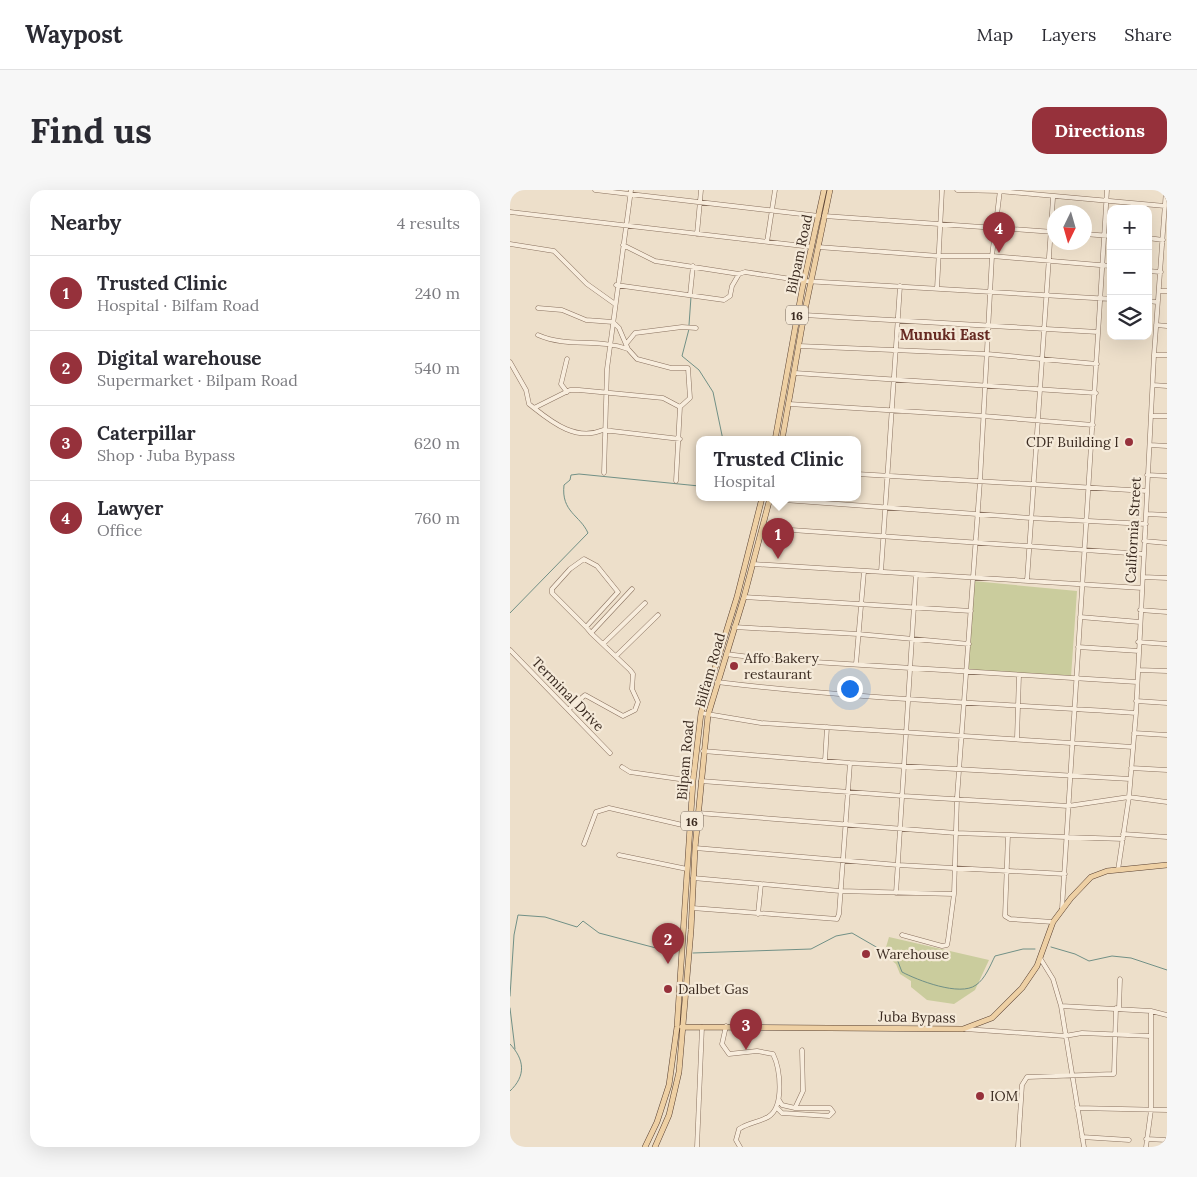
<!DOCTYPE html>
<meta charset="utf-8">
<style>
:root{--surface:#fff;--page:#f7f7f7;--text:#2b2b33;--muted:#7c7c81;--line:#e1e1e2;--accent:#96313b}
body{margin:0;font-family:Lora,serif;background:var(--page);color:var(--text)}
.controls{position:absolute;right:15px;top:15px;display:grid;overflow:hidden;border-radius:10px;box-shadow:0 5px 20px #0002}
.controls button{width:45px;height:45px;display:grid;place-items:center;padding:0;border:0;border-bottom:1px solid var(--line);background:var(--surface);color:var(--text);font:25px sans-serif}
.compass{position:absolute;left:537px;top:15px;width:45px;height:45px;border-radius:50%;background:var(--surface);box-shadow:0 5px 20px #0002;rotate:185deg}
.you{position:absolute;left:339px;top:498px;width:18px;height:18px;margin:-12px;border:4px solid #fff;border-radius:50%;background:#1a73e8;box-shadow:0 0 0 8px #1a73e833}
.badge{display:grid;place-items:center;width:32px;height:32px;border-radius:50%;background:var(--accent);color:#fff;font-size:16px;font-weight:700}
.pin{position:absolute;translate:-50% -41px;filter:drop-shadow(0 1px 2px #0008)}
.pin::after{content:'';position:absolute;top:26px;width:18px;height:15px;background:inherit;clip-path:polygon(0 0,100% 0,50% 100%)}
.popup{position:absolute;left:186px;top:246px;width:165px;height:65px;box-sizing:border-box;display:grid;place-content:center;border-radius:10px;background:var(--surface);filter:drop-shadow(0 1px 4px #0005);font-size:16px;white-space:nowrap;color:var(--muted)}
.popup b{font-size:19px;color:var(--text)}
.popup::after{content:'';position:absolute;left:50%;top:100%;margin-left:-10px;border:10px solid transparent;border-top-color:var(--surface)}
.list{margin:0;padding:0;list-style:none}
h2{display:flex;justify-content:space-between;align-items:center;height:65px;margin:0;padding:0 20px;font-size:21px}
h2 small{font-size:16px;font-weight:400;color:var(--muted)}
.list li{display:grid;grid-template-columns:32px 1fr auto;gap:15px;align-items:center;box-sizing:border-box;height:75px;padding:0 20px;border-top:1px solid var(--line)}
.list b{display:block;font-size:19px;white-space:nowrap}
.list p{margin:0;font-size:16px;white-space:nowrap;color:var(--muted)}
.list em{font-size:16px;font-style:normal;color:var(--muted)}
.icon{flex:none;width:28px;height:28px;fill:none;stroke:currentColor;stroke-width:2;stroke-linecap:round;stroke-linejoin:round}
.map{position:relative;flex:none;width:657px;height:957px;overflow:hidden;border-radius:15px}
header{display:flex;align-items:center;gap:30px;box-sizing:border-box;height:70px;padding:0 25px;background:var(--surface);border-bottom:1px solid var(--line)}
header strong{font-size:24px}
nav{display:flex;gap:28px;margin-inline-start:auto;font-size:18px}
.intro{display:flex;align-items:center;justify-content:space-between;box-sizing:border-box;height:120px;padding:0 30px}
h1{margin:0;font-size:35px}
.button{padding:12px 22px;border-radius:15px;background:var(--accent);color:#fff;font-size:18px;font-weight:700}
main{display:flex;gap:30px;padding:0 30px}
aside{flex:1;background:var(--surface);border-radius:15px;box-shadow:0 5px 20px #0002}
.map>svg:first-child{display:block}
.green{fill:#cacc9d}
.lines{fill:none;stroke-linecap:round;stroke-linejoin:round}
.stream{stroke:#719086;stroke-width:1}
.minor-casing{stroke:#89715f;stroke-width:5}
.major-casing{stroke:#584032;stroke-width:6}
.minor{stroke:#f8eddd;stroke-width:4}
.major{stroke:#eed0a4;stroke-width:5}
.poi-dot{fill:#96313b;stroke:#f5ead9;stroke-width:2}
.labels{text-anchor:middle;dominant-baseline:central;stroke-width:4.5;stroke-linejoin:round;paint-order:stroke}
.shield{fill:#f5ead9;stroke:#736458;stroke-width:1}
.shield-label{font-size:12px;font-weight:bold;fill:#3b2b21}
.street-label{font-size:14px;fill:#3b2b21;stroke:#f5ead9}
.poi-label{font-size:14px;fill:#3b2b21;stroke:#f5ead9;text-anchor:start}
.neighbourhood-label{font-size:15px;font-weight:bold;fill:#662a22;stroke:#f5ead9}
</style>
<header>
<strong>Waypost</strong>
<nav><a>Map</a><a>Layers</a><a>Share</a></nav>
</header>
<div class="intro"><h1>Find us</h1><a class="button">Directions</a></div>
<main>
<aside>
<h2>Nearby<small>4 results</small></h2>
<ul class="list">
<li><span class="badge">1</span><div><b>Trusted Clinic</b><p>Hospital · Bilfam Road</p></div><em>240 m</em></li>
<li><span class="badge">2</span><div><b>Digital warehouse</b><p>Supermarket · Bilpam Road</p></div><em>540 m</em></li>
<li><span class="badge">3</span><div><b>Caterpillar</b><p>Shop · Juba Bypass</p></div><em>620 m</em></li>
<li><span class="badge">4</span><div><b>Lawyer</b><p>Office</p></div><em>760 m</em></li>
</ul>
</aside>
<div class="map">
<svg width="657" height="957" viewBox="0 0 657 957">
<rect width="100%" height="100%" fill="#eddfca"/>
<!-- green -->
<path class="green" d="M 463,391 L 567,401 L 561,487 L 457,479 Z
M 379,747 L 479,770 L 465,800 L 444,814 L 417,810 L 401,797 L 401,791 L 390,784 L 386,774 L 374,764 Z"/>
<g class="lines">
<!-- stream -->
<path class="stream" d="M 179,135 L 181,107
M 179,139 L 172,166 L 189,180 L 203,202 L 213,250
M 0,423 L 78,343 C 70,325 51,322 54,295 L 60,290 L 61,285 L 69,284 L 189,296
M 541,757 L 565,764 L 579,771 L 602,766 L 621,768 L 657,780
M 183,763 L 301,759 L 326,746 L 342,743 L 387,769 L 392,782 C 407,790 450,807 466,795 C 475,789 480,776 485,766 L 513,759 L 525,759
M 0,806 L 4,745 L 8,725 L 35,727 L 67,737 L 73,731 L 89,743 L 165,763
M 0,818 L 5,859
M 0,854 C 15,870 16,886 0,901"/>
<!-- minor casing -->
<g class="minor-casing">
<path id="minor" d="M 85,0 L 309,26
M 447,0 L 489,1 L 655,16
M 0,22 L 302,57
M 314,26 L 544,42
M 187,44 L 191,0
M 574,44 L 601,46
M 638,48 L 653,50
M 257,52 L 265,0
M 0,54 L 44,61 L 77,94 L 105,114
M 113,55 L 145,71 L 229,84
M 308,57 L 429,66 L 482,66 L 601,76
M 638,81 L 651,82
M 106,95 L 214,110 L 220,106 L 222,96 L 229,84 L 235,82 L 294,91 L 601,109
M 427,99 L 432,0
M 649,101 L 657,101
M 180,105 L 183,76
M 638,111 L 647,112
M 28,118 L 52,120 L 76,130 L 103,132 L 109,138 L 118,159 L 127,169 L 161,178 L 178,178 L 180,208 L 170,217
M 294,125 L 588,142
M 646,135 L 657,136
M 28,145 C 57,158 88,148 118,159
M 116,154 L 125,143 L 172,137 L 186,138
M 289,156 L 477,164 L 587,174
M 644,165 L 657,165
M 0,172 L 16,200 L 19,214 L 24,218 L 60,200 L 69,200 L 153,208 L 170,217 L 166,291
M 285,183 L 586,203
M 643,195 L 657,196
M 57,202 L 51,194 L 57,169
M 279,214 L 473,226 L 583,235
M 24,218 C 44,234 67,251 93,240 L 170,249
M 642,226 L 657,226
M 640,255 L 657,256
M 94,283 L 97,179 L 121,0
M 347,284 L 637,301
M 637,285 L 657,286
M 260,309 L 521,328 L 636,334
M 637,324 L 657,325
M 252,338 L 633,364
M 634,351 L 657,353
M 243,374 L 632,398
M 371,382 L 390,96
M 633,387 L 657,388
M 517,391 L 543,8
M 234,407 L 461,421
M 630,420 L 657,422
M 570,427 L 630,432
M 224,437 L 348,444 L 459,454
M 81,443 L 122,399
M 628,452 L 657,454
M 93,454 L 135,413
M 568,457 L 629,461
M 0,460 L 100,563
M 216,464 L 256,469 L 627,492
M 106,466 L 148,425
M 346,474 L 354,381
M 628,480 L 657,481
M 207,492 C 346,509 486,513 626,523
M 626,511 L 657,513
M 59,519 L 75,505 L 113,526 L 125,520 L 128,512 L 122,499 L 123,484 L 120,480 L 81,443 L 76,437 L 42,403 L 42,399 L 60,379 L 74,369 L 87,376 L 108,402 L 76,437
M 191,523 L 251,533 L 623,557
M 624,543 L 657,545
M 507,548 L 509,485
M 193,561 L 340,573 L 620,589
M 315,571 L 317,537
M 112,577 L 120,582 L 183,591
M 621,578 L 657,580
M 191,591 L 393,606 L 558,616 L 619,607 L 657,612
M 188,623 L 446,643 L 613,649
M 613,644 L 657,647
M 498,645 L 495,726 L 500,729 L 543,732
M 74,654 L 86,622 L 99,618 L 181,637
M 185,658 L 388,675 L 555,684
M 109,665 L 177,679
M 608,680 L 619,607 L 626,523 L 644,165 L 656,0
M 183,688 L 330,701 L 444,704
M 386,703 L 406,384
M 182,718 L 327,729 L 329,724 L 340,573
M 552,719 L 597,0
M 248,724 L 251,694
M 392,745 L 432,756 L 437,755 L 438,750 L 444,704 L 447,608 L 470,291 L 482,66 L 490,0
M 530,768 L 543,789 L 551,816 L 574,957
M 551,816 L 641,821 L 641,920 L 636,957
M 609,819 L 610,789
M 641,821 L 657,825
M 216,836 L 212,854 L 219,864 L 247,861 L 263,864 C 270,878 275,917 258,927 C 249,932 238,933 229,939 L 226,950 L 230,957
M 455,839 L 555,846 L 572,843 L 641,846
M 269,910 L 272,915 L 285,918
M 267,918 L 272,923 L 319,926 L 323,922 L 320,918 L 285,918 L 293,901 L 292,860
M 567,918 L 657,920
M 572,947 L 619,950
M 636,949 L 657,950
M 187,957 L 192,837
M 508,957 L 512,895 L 517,887 L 604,884 L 606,818"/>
</g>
<!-- major casing -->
<g class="major-casing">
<path id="major" d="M 265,250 L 292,100 L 314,0
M 272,250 L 294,125 L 320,0
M 172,837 L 453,839 L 482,828 L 512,798 L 527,776 L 543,732 L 561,708 L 581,687 L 597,681 L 657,675
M 135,957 L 147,932 L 159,895 L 167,837 L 183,591 L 191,523 L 227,407 L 252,308
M 145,957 L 159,925 L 169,882 L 181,740 L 185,658 L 198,525 L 234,407 L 260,308"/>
</g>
<!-- minor -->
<use href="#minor" class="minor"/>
<!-- major -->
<use href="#major" class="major"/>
</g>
<!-- markers -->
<g class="poi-dot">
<circle cx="619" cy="252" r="5"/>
<circle cx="224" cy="476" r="5"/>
<circle cx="356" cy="764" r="5"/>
<circle cx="158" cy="799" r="5"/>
<circle cx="470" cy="906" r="5"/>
</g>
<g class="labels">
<!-- shield labels -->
<g class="shield">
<rect x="276" y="115.5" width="22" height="19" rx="4"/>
<rect x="171" y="621.5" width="22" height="19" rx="4"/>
</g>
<g class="shield-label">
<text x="287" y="125">16</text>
<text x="182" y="631">16</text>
</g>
<!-- street labels -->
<g class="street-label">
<text transform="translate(289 64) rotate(-78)">Bilpam Road</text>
<text transform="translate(623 340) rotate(-87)">California Street</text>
<text transform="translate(200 480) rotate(-74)">Bilfam Road</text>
<text transform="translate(58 504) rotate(46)">Terminal Drive</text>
<text transform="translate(175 570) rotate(-85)">Bilpam Road</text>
<text transform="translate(407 827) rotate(1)">Juba Bypass</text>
</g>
<!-- poi labels -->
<g class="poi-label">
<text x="609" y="252" text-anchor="end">CDF Building I</text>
<text x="234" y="468">Affo Bakery<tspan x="234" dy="16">restaurant</tspan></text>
<text x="366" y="764">Warehouse</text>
<text x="168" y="799">Dalbet Gas</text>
<text x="480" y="906">IOM</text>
</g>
<!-- neighbourhood labels -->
<g class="neighbourhood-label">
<text x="435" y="144">Munuki East</text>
</g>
</g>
</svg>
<div class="controls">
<button>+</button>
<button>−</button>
<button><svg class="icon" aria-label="layers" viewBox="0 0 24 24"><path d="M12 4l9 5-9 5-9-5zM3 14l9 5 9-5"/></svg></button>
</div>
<svg class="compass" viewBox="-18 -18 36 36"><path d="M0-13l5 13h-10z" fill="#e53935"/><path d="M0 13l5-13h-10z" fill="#7c7c81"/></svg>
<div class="you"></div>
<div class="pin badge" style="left:268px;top:369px">1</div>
<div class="popup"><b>Trusted Clinic</b>Hospital</div>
<div class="pin badge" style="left:158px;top:774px">2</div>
<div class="pin badge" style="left:236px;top:860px">3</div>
<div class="pin badge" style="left:489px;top:63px">4</div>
</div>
</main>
